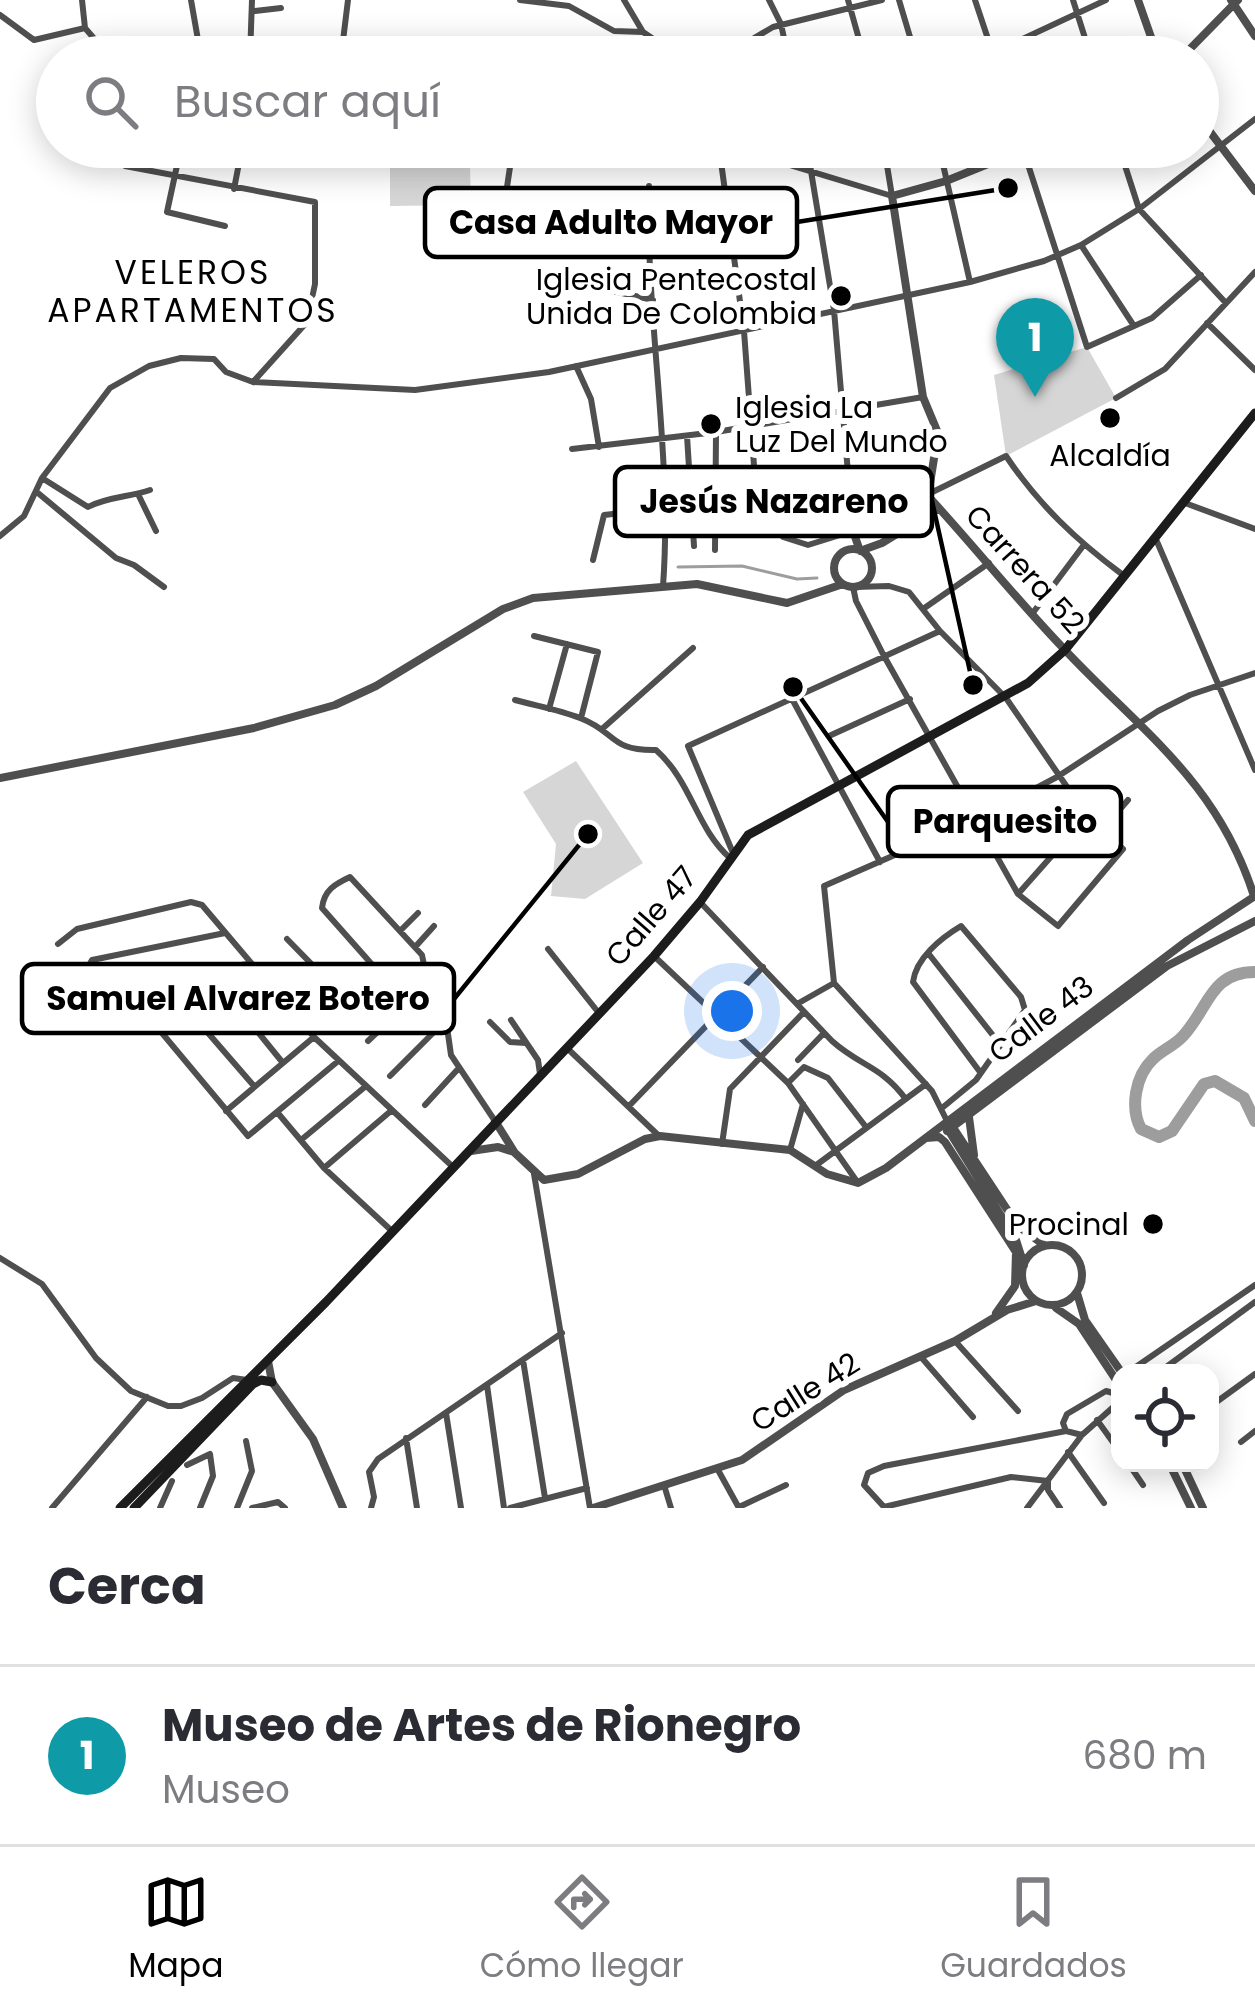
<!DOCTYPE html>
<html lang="es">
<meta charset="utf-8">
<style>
:root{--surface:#fff;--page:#f7f7f7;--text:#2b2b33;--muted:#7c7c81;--line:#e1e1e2;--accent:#000}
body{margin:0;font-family:Poppins,sans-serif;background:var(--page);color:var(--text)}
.controls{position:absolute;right:36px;bottom:36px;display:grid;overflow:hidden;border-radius:24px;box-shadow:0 6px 30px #0003}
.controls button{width:108px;height:108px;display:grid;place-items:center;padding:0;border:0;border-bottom:3px solid var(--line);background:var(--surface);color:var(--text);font:60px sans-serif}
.you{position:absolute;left:732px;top:1011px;width:42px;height:42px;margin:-30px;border:9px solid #fff;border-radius:50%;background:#1a73e8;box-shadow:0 0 0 18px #1a73e833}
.badge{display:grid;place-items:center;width:78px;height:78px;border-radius:50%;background:var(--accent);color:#fff;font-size:39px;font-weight:700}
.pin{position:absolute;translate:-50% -99px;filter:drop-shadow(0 3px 6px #0008)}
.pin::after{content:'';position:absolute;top:63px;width:42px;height:36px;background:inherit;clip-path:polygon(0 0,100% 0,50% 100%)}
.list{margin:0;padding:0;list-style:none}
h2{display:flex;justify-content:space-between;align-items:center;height:156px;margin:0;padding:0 48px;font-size:51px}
h2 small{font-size:39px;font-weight:400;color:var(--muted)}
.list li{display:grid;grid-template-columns:78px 1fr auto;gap:36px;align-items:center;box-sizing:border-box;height:180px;padding:0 48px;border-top:3px solid var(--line)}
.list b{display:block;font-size:45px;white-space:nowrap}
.list p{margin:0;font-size:39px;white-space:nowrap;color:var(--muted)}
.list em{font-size:39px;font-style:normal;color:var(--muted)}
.icon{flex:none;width:66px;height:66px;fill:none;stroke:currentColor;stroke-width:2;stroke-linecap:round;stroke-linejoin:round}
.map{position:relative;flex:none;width:1255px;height:1508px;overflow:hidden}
.search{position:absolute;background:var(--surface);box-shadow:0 6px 30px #0003;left:36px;right:36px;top:36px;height:132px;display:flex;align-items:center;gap:30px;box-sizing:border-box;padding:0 42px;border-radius:66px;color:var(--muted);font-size:45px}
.sheet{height:336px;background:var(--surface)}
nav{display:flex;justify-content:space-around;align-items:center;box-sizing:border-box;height:168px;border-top:3px solid var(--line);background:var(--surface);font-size:33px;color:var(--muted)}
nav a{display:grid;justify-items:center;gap:6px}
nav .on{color:var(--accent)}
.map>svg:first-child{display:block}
.green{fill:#d6d6d6}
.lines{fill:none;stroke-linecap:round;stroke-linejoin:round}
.stream{stroke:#9d9d9d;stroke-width:3}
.river{stroke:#9d9d9d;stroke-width:12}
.minor{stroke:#4f4f4f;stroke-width:6}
.tertiary{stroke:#4f4f4f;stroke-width:8}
.secondary{stroke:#1c1c1c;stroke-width:9}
.poi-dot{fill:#000;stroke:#fff;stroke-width:4.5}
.labels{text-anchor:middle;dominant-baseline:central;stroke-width:12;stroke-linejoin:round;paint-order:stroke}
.poi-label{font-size:30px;fill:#000;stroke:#fff;text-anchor:end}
.street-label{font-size:30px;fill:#000;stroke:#fff}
.neighbourhood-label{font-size:33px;letter-spacing:3px;fill:#000;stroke:#fff}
.leader{fill:none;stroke:#000;stroke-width:4.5}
.callout-dot{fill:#000;stroke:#fff;stroke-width:4.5}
.callout{fill:#fff;stroke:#000;stroke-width:4.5}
.callout-label{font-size:33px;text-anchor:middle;font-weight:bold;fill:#000}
</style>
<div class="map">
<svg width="1255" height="1508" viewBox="0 0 1255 1508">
<rect width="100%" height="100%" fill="#fff"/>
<!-- green -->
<path class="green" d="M 470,167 L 471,205 L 390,206 L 390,168 Z
M 1087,347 L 1116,398 L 1006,456 L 994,375 Z
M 576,761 L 643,863 L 585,899 L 551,896 L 556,844 L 523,792 Z"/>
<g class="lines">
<!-- stream -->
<path class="stream" d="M 678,567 L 742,566 L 797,579 L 817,578"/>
<!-- river -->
<path class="river" d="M 1255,972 C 1210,972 1209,1008 1183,1036 C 1174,1046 1162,1050 1153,1059 C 1135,1076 1130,1108 1141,1129 L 1159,1137 L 1172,1131 L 1204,1084 L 1215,1081 L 1244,1098 L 1255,1121"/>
<!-- minor -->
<path class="minor" d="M 82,0 L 85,28
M 191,0 L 201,57
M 520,0 L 569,6 L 614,31 L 643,32
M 624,0 L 643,32 L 680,57
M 769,0 L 781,24 L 788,57
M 848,0 L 864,57
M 899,0 L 916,57
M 975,0 L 994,57
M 1073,0 L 1091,57
M 255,11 L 281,8
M 0,15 L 34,40 L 85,28
M 85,28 L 110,57
M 250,57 L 252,0
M 341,57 L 348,0
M 722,57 L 773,27 L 882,0
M 984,57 L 1106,0
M 181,147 L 167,212 L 225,226
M 719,147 L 744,331 L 755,479 L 764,511 L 783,537 L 808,545 L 853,531 L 1006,456 C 1039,505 1076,540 1123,575
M 730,147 L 892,196 L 884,147
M 807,147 L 834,310 L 853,531
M 939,147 L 970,282
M 1119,147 L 1139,209 L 1225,302
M 1023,149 L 1087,347 L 1152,318 L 1201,275
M 125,166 L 315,202 L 315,284 L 307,322 L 253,382
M 649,186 C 645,319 673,453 663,586
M 507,187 L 513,147
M 234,189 L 240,158
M 1081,245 L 1134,326
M 564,280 L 653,300
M 1207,323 L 1255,370
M 576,366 L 591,399 L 599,447
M 1116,398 L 1165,369 L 1255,272
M 687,436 L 694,546
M 572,449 L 716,432 L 923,397
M 42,478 L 88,507 C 106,497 130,497 150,490
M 38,493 L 116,558 L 134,565 L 164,587
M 138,494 L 156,531
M 1185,503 L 1255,529
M 0,536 L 24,516 L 42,478 L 110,388 L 149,366 L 181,358 L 214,359 L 226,372 L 253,382 L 415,390 L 549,372 L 970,282 L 1044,261 L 1081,245 L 1139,209 L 1255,119
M 1155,537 L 1255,770
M 715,550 L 716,434
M 593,560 L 604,515 L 666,508
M 853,587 L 856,601 L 884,656 L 1018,894 L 1058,926 L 1123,849 L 1087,816 L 1006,698 L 940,631 L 909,592 L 889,586 L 855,587
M 923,609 L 989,563
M 1032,614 L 1083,546
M 534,636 L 598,652 L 581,718
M 791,697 L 880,862
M 515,700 C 537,706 560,710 580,718 C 617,732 609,751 656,750 C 692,782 696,828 730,858
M 549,709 L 567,644
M 602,729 L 693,648
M 829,736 L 910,699
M 1007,803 L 1025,828
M 1102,830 L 1128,800
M 733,853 L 688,746 L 940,631
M 1018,894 L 1087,816
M 700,902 L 832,1041 C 860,1066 881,1066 905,1098
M 401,930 L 418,913
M 225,933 L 92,960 L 87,969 L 108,990 L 126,990 L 248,1136 L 337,1062
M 287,939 L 378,1032
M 58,944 L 77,929 L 191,902 L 202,905 L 314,1037 L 453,1167
M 416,946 L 434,926
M 548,949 L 598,1012
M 928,953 L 999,1043
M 654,956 L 788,1083 L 858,1183
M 222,988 L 283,1063
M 126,990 L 251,963
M 407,1004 L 322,908 C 324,890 335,884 350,877 L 422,955 L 431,999 L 446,1020 L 451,1055 L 495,1121
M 797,1004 L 834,983
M 189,1011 L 254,1086
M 511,1020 L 538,1060 L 540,1074
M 490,1022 L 510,1042 L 526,1043
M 368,1041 L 426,986
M 568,1049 L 658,1135
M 798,1060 L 824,1033
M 390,1076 L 446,1020
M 788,1083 L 804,1067 L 828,1078 L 866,1127
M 425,1105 L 458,1069
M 629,1106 L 763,967
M 942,1108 L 976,1080 L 1025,1010 L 1021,997 L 961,926 C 941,938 916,958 913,982 L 980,1072
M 226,1111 L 314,1037
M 277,1112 L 324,1168 L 393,1232
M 947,1121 L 932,1091 L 834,983 L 824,886 L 977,819 L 1057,777 L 1158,711 L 1190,695 L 1255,673
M 301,1140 L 366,1086
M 722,1144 L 730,1089 L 804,1012
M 790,1150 L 803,1104
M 815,1166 L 926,1084
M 324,1168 L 392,1110
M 534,1174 L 590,1508
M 0,1258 L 42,1284 L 96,1358 L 131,1391 L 168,1406 L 181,1406 L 202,1398 L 233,1378 L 247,1380
M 955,1341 L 1018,1411
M 921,1357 L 973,1417
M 523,1360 L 545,1498
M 1127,1373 L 1255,1285
M 1158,1373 L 1255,1302
M 487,1385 L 504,1508
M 1215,1403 L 1255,1374
M 446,1413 L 461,1508
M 1097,1420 L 1120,1452
M 1066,1431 L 1063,1423 L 1067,1414 L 1106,1391 L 1113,1393 L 1116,1401
M 406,1438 L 417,1508
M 1241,1442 L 1255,1431
M 1068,1452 L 1104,1503
M 1128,1463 L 1143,1485
M 187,1465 L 210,1454 L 213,1476 L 200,1508
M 718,1470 L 739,1508
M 664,1485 L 671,1508
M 739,1507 L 786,1485
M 884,1507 L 1011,1477 L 1048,1481 L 1048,1490 L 1060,1508
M 52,1508 L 147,1397
M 160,1508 L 172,1481
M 237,1508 L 252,1471 L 246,1441
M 252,1508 L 278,1502 L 285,1508
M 371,1508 L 374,1497 L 369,1472 L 378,1459 L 562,1333
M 510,1508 L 587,1488
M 885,1508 L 864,1485 L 868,1473 L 884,1466 L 1066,1431 L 1082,1435
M 1027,1508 L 1082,1435 L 1120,1401"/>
<!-- tertiary -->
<path class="tertiary" d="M 1138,0 L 1158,57
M 1231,0 L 1255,36
M 1182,57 L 1238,0
M 1198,116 L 1255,191
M 928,496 C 974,546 1017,600 1064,649 C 1143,733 1217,781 1254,896
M 915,524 L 928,496 L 938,433 L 923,397 L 892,196 L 946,181 L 1030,147
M 853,531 L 860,551 L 882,543 L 939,508
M834 568a19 19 0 1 1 38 0a19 19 0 1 1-38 0Z
M 0,778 L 254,728 L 335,705 L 376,686 L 503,609 L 533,598 L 697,584 L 787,603 L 843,584
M 969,1117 L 974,1155
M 495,1121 L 515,1153 L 544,1180 L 578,1174 L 645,1139 L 660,1136 L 790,1150 L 827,1174 L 858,1183 L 886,1168 L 1188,940 L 1255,896
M 952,1126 L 1018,1226 L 1044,1245
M 947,1128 L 1016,1240 L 1024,1265
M 947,1131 L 1167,966 L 1255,921
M 926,1138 L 939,1137 L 945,1142 L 1016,1252 L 1015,1286 L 996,1313
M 471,1151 L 498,1147 L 514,1152
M1022 1275a30 30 0 1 1 60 0a30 30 0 1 1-60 0Z
M 1077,1293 L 1085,1320 L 1122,1373
M 1056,1308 L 1079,1324 L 1120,1386
M 268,1361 L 272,1382 L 313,1439 L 343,1508
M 1169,1463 L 1191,1508
M 1182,1463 L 1203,1508
M 593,1508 L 742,1460 L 844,1390 L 955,1341 L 1007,1310 L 1036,1301"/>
<!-- secondary -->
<path class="secondary" d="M 120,1508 L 326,1302 L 654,956 L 700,902 L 748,835 L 1028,683 L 1065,650 L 1255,413
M 134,1508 L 253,1384 L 261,1380 L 272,1382"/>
</g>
<!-- markers -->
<g class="poi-dot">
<circle cx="841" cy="296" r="12"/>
<circle cx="1110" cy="418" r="12"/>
<circle cx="711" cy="424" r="12"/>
<circle cx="1153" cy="1224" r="12"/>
</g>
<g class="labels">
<!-- poi labels -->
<g class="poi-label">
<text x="817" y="279">Iglesia Pentecostal<tspan x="817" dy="34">Unida De Colombia</tspan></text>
<text x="735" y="407" text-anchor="start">Iglesia La<tspan x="735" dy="34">Luz Del Mundo</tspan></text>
<text x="1110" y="455" text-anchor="middle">Alcaldía</text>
<text x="1129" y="1224">Procinal</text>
</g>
<!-- street labels -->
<g class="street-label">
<text transform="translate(1025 569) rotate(48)">Carrera 52</text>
<text transform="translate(651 916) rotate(-49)">Calle 47</text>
<text transform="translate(1041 1019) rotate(-37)">Calle 43</text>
<text transform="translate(805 1392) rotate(-32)">Calle 42</text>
</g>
<!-- neighbourhood labels -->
<g class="neighbourhood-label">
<text x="193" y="272">VELEROS<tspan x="193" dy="38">APARTAMENTOS</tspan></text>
</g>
</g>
<!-- callouts -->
<path class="leader" d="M1008 188L797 222M973 685L932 501M793 687L888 822M588 834L454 999"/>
<g class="callout-dot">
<circle cx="1008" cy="188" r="12"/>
<circle cx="973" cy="685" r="12"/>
<circle cx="793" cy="687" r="12"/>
<circle cx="588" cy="834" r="12"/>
</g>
<g class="callout">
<rect x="425" y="188" width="372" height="69" rx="12"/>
<rect x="615" y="467" width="317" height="69" rx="12"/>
<rect x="888" y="787" width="233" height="69" rx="12"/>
<rect x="22" y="964" width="432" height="69" rx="12"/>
</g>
<g class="callout-label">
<text x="611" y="234">Casa Adulto Mayor</text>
<text x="774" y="513">Jesús Nazareno</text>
<text x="1005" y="833">Parquesito</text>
<text x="238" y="1010">Samuel Alvarez Botero</text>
</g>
</svg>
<div class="controls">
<button><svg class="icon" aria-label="locate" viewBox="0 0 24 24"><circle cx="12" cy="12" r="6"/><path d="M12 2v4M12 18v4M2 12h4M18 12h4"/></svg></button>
</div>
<div class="you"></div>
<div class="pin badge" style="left:1035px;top:397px;background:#0f9aa8">1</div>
<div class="search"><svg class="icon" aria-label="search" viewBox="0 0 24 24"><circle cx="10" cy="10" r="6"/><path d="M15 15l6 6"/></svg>Buscar aquí</div>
</div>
<section class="sheet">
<h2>Cerca<small></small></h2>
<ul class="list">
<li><span class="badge" style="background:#0f9aa8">1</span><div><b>Museo de Artes de Rionegro</b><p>Museo</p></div><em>680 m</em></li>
</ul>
</section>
<nav>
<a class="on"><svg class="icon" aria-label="map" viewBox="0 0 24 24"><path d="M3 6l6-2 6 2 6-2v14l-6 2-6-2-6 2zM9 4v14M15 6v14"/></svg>Mapa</a>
<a><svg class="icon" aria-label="directions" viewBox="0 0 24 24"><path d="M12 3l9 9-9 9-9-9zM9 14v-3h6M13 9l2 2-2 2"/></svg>Cómo llegar</a>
<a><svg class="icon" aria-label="saved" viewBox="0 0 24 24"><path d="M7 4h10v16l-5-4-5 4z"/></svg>Guardados</a>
</nav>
